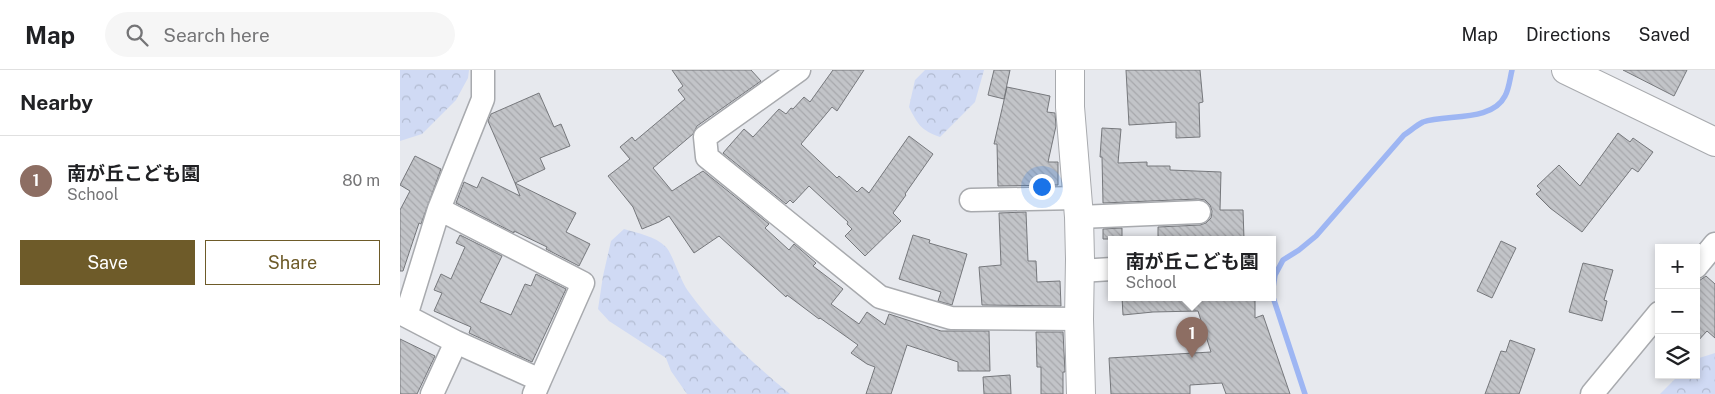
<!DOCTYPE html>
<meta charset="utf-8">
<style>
:root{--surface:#fff;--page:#f6f6f6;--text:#202124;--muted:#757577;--line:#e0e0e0;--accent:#6e5b29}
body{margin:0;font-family:"Public Sans","Noto Sans JP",sans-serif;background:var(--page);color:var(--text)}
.controls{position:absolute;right:15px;bottom:15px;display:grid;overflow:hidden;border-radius:0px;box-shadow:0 2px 8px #0003}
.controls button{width:45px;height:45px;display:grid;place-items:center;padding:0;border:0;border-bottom:1px solid var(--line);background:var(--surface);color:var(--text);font:25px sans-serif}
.you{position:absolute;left:641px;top:116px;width:18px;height:18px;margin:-12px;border:4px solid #fff;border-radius:50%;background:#1a73e8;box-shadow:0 0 0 8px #1a73e833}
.badge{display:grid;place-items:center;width:32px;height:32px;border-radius:50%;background:var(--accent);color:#fff;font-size:16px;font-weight:700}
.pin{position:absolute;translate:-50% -41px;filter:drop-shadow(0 1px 2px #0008)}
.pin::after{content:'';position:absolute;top:26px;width:18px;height:15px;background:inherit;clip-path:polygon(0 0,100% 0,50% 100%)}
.popup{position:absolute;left:708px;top:166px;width:168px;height:65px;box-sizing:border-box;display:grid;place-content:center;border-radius:0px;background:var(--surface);filter:drop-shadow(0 1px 4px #0005);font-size:16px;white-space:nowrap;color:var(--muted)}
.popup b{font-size:19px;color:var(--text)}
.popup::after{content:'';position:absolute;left:50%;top:100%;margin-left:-10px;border:10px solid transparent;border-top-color:var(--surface)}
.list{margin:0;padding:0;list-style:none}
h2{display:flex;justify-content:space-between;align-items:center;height:65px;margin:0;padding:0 20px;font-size:21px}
h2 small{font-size:16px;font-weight:400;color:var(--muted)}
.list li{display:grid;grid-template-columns:32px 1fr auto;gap:15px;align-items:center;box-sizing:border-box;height:90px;padding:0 20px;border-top:1px solid var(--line)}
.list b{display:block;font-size:19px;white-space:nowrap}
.list p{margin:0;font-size:16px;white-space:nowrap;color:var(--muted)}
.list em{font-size:16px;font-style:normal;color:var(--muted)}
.actions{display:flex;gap:10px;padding:15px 20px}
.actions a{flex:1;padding:11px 0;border:1px solid var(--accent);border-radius:0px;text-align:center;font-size:18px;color:var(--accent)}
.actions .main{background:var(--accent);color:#fff}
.icon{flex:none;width:28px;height:28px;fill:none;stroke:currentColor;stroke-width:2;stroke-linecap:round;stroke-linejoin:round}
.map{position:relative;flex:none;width:1315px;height:324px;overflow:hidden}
header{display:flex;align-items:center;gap:30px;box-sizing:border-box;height:70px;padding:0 25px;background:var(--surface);border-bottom:1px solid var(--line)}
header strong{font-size:24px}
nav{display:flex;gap:28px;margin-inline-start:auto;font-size:18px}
.search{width:350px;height:45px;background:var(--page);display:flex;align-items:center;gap:12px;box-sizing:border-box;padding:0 18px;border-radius:28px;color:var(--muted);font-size:19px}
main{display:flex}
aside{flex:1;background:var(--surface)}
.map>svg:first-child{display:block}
.forest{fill:url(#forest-crowns)}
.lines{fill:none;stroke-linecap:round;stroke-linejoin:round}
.stream{stroke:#9eb6f3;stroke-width:5.5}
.building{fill:url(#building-back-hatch);stroke:#76787c}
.minor-casing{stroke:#a8aaae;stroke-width:25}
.tertiary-casing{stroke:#a8aaae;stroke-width:30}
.minor{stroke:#fff;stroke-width:22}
.tertiary{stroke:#fff;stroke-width:28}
</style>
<header>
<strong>Map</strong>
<div class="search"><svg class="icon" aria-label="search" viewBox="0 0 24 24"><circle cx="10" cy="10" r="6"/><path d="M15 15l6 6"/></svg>Search here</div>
<nav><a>Map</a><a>Directions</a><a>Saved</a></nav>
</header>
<main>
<aside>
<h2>Nearby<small></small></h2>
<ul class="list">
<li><span class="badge" style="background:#8d6e63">1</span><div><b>南が丘こども園</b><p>School</p></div><em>80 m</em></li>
</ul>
<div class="actions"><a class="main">Save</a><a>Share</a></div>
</aside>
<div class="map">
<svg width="1315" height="324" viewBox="0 0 1315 324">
<defs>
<pattern id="forest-crowns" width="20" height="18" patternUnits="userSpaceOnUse" patternTransform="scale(1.25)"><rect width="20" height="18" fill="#d0daf4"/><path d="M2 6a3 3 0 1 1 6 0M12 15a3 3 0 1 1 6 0" fill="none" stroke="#b2bbd1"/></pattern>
<pattern id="building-back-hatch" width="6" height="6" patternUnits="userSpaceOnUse" patternTransform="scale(1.25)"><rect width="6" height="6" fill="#c2c4c8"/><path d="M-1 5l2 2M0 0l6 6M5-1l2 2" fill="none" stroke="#a7a8ac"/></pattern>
</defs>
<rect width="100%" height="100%" fill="#e7e9ee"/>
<!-- forest -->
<path class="forest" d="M 0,0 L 69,0 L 68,8 L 56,30 L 22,64 L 0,71 Z
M 525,0 L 584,0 L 575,32 L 540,67 C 521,60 518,55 509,37 L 515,10 Z
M 224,159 C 237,163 255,166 266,177 C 273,185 280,210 288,221 C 316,260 353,293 390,324 L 287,324 L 271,301 L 266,288 L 209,251 L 198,239 L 203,206 L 211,171 Z
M 1315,283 L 1315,324 L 1260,324 L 1279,305 L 1296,305 L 1296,289 Z"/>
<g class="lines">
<!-- stream -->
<path class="stream" d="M 905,324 L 872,224 L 875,205 L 883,190 L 899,180 L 916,166 L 1004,65 C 1010,61 1017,55 1023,52 C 1047,44 1092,52 1105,26 C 1109,19 1110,8 1112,0"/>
</g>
<!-- building -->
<path class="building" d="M 272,0 L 351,0 L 361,11 L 297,56 L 293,64 L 253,98 L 272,121 L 303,101 L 369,154 L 365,158 L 389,180 L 394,174 L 416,193 L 413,196 L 443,219 L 431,234 L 459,254 L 467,242 L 485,255 L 489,244 L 541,261 L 589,261 L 590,301 L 558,301 L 558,292 L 507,275 L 491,324 L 466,324 L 475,297 L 467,294 L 451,283 L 458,275 L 420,248 L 419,249 L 387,225 L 386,227 L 319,166 L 294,183 L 269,146 L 259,152 L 242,159 L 233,137 L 208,106 L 230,89 L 220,77 L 232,67 L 235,71 L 285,29 L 278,20 L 283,16 Z
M 433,0 L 464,0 L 437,41 L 432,37 L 401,74 L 437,108 L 439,106 L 457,122 L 462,117 L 469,123 L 509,66 L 533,84 L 505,124 L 506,125 L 493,143 L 501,151 L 465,186 L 445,166 L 452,159 L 447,154 L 448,152 L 409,116 L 393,133 L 390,130 L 386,134 L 323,83 L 344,59 L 353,67 L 379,39 L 386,44 L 391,38 L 393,39 L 404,27 L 410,32 Z
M 594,0 L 610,0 L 604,29 L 588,25 Z
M 726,0 L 800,0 L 803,32 L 799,33 L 800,67 L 776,68 L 776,52 L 729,55 Z
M 1223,0 L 1287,0 L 1274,26 Z
M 607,17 L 650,26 L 647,42 L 655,43 L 656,56 L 648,92 L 658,92 L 658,115 L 598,116 L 597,74 L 594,74 Z
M 139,23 L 154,57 L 161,54 L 170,76 L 140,88 L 145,99 L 115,113 L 88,51 L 91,44 Z
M 702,58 L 721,59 L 718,93 L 747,92 L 747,96 L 770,96 L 770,100 L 821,102 L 820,140 L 843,140 L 844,169 L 758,169 L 758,157 L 800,155 L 806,153 L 811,148 L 812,141 L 810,135 L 805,130 L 798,129 L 703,133 L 702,87 L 700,87 Z
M 1218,63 L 1230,72 L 1233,68 L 1253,82 L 1238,102 L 1232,98 L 1182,162 L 1150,138 L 1136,124 L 1141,120 L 1137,116 L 1159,95 L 1180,116 Z
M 15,86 L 41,99 L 21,154 L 19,153 L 3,201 L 0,201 L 0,140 L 10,121 L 0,115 Z
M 82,107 L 120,126 L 115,113 L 176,143 L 166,162 L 190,174 L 179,196 L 146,179 L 147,177 L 114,161 L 114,163 L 56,133 L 64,112 L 77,118 Z
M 626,142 L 628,191 L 636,191 L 637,212 L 660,211 L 661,236 L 582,235 L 579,197 L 601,195 L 599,143 Z
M 722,158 L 722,169 L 703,169 L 703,159 Z
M 60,165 L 102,186 L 80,232 L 111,245 L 125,214 L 131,216 L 136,204 L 166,219 L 132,292 L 69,263 L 71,257 L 34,241 L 42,223 L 34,220 L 41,204 L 51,209 L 65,177 L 56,173 Z
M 513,165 L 530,170 L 529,173 L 567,184 L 552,235 L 538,231 L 541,222 L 499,209 Z
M 1101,171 L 1116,178 L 1092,228 L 1077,221 Z
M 1183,193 L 1213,200 L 1204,230 L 1207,231 L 1202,251 L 1169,242 Z
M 1306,206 L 1315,214 L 1315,268 L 1307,261 L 1296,273 L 1296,213 Z
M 722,227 L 855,227 L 855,248 L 863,245 L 890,324 L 826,324 L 822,313 L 790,315 L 790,324 L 711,324 L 709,288 L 811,282 L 798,241 L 753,242 L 723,245 Z
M 636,262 L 663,262 L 665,302 L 663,302 L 663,324 L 641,324 L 641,297 L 637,297 Z
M 0,269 L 35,286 L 17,324 L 0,324 Z
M 1110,270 L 1135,279 L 1119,324 L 1085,324 L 1101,281 L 1106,282 Z
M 610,305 L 611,324 L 584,324 L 583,307 Z"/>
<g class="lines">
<!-- minor casing -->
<g class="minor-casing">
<path id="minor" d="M 83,0 L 83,29 L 39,139 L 6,246 L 56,272 L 140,310 L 134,324
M 399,0 L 305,67 L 307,87 L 480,227 L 551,248 L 679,249
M 571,130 L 678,128
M 39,139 L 183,213 L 140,310
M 679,147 L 799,142
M 1296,197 L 1315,174
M 680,201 L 712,199
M 32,324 L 56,272
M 1192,324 L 1259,243"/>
</g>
<!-- tertiary casing -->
<g class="tertiary-casing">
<path id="tertiary" d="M 670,0 L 670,37 L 679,147 L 680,189 L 679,249 L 681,324
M 1166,0 L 1315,72"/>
</g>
<!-- minor -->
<use href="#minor" class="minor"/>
<!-- tertiary -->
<use href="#tertiary" class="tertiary"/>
</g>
</svg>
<div class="controls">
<button>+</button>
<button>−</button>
<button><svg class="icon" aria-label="layers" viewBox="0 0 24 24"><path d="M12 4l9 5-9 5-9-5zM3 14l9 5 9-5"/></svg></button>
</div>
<div class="you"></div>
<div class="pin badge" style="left:792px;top:288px;background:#8d6e63">1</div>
<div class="popup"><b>南が丘こども園</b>School</div>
</div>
</main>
